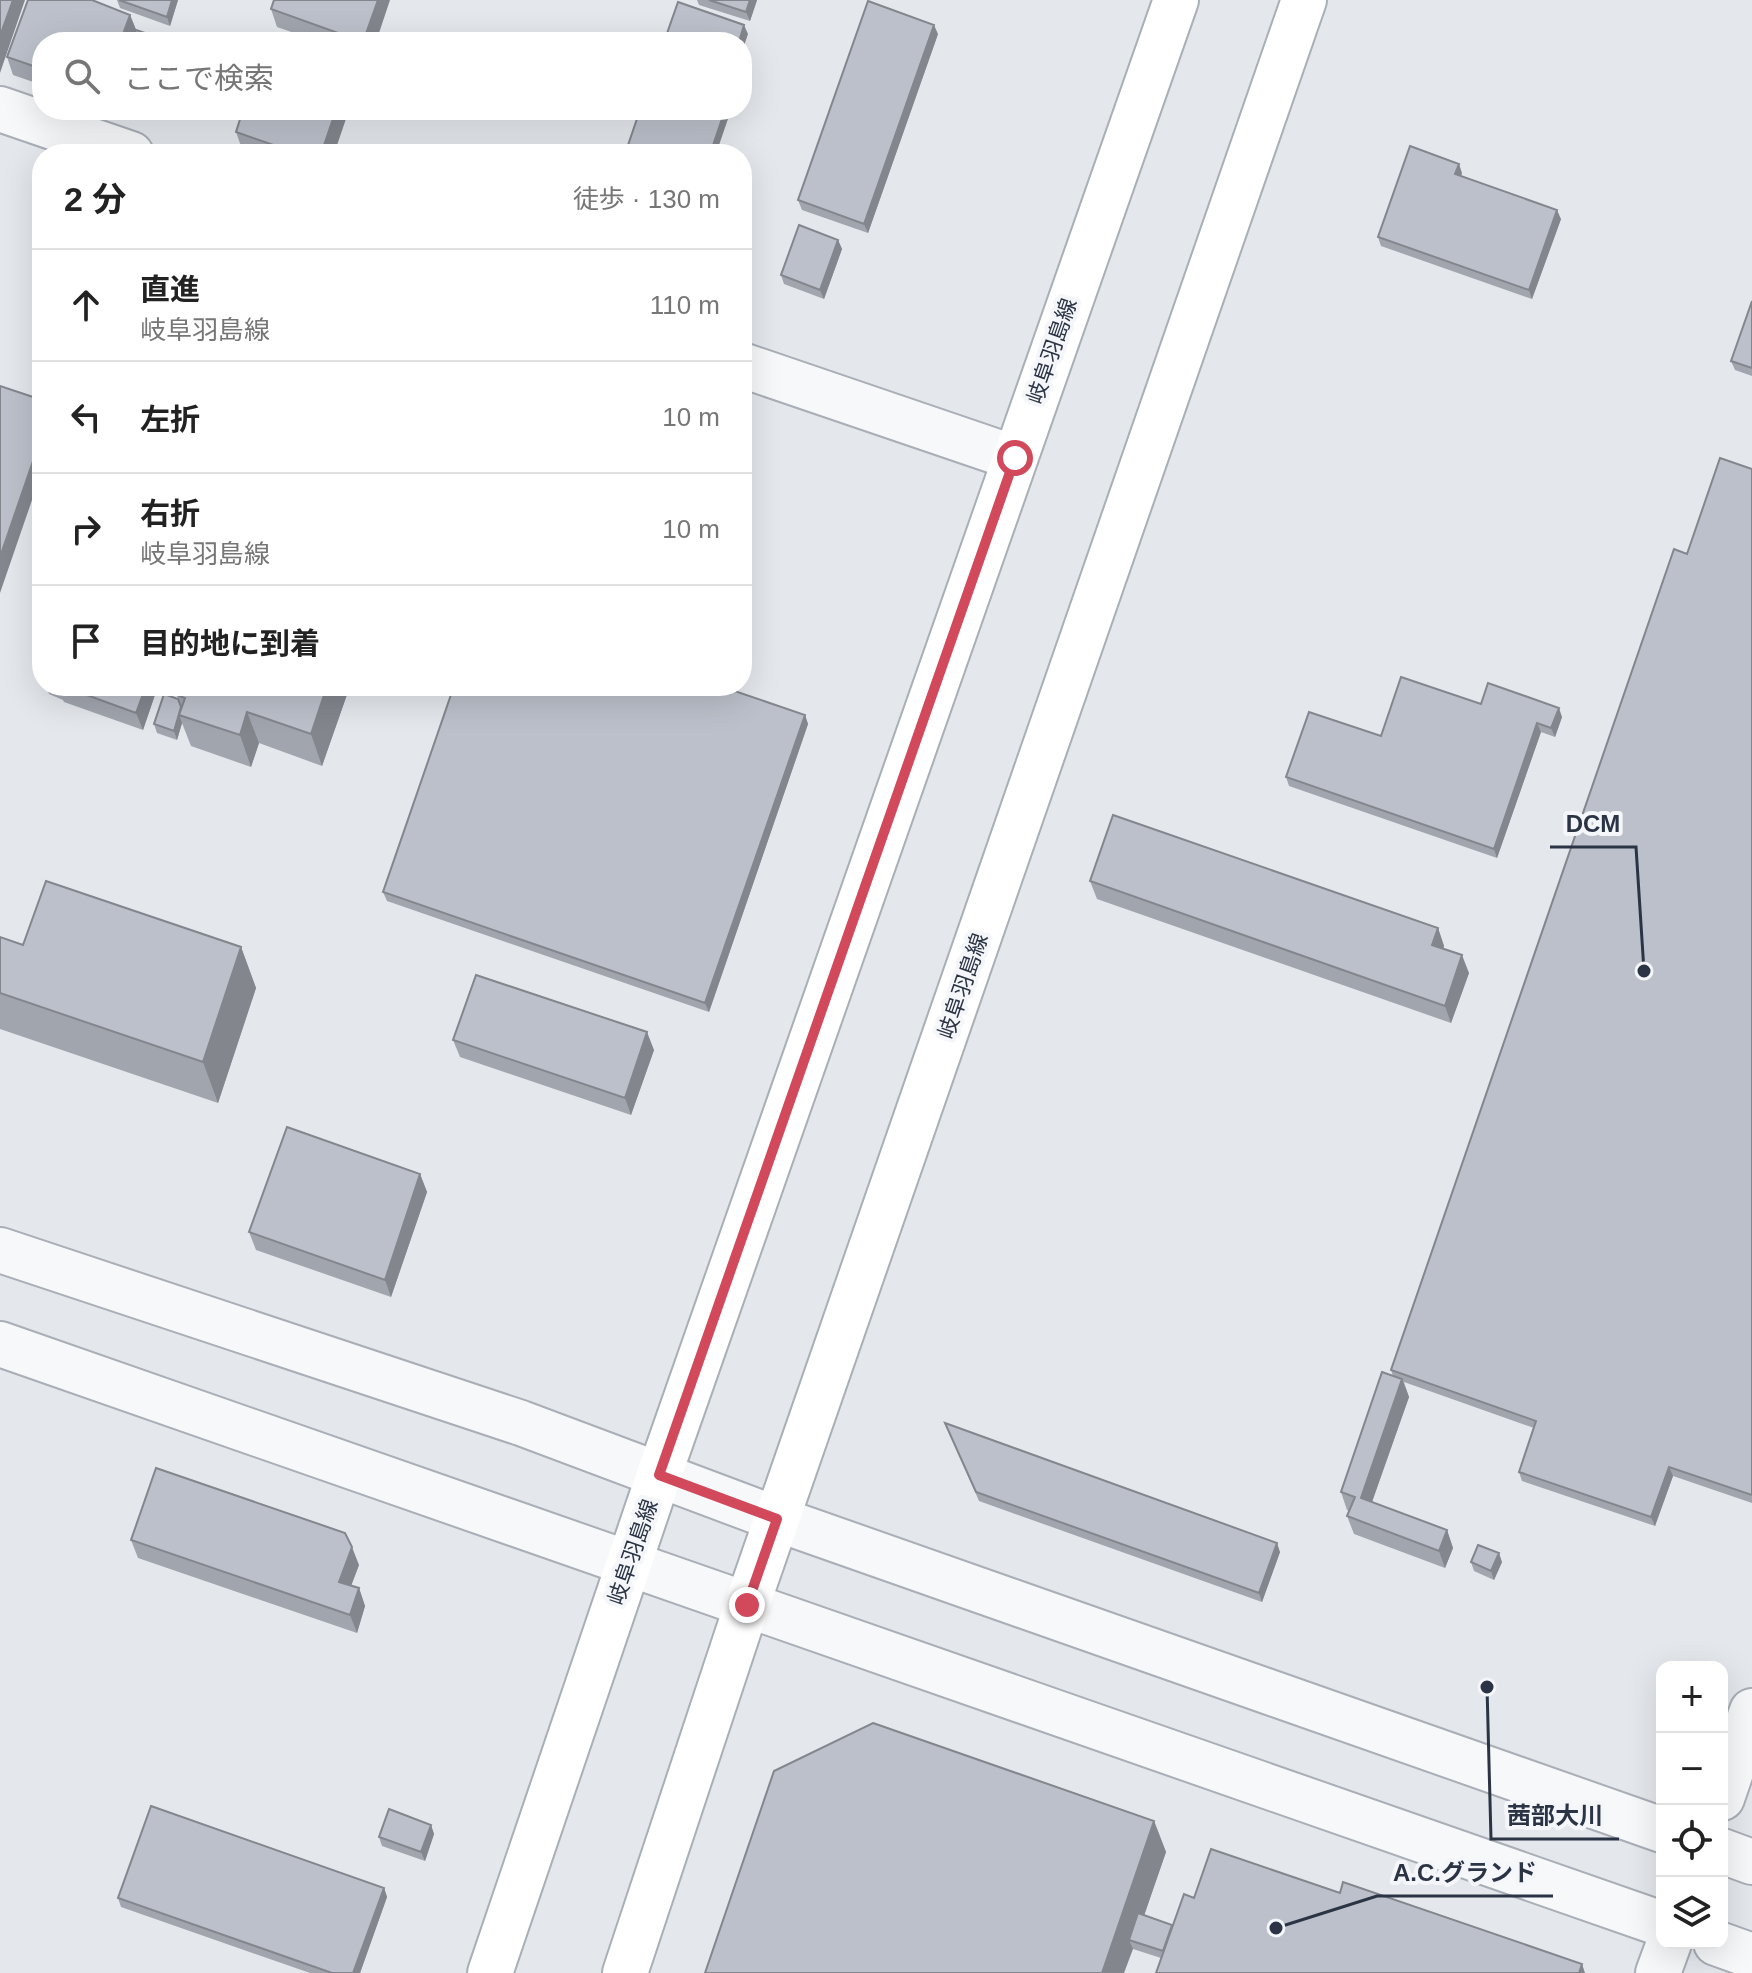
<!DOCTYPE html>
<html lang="ja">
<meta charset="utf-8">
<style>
:root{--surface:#fff;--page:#f2f2f2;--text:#222;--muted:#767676;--line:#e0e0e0}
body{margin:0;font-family:Helvetica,"Noto Sans JP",sans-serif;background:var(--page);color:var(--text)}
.controls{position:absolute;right:24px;bottom:24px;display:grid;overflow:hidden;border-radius:16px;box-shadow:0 8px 32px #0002}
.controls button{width:72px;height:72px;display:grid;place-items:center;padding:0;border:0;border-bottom:2px solid var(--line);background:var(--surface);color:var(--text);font:40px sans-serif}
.stop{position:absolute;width:24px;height:24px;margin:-18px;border:6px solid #d1495b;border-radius:50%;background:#fff}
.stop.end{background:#d1495b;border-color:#fff;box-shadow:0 2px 8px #0008}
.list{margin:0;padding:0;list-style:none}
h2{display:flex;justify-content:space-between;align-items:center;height:104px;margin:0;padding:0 32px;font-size:34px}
h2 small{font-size:26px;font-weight:400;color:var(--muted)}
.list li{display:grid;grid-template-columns:52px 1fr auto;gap:24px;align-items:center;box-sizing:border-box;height:112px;padding:0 32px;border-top:2px solid var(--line)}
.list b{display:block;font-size:30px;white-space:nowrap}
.list p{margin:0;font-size:26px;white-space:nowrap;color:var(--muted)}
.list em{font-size:26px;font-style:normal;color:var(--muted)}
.icon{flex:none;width:44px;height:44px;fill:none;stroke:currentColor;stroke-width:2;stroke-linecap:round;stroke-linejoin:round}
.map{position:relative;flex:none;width:1752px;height:1973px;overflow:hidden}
.search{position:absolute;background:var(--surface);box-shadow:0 8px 32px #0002;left:32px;top:32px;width:720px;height:88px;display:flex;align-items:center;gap:20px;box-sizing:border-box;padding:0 28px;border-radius:32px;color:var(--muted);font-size:30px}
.panel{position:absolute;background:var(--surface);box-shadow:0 8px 32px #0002;left:32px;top:144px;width:720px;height:552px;border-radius:32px}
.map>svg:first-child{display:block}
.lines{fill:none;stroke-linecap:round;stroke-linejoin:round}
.minor-casing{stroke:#a9aeb7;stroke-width:48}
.tertiary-casing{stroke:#a9aeb7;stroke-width:48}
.secondary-casing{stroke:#a9aeb7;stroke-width:48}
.minor{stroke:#f7f8fa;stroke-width:44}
.tertiary{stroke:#f7f8fa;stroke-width:44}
.secondary{stroke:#fff;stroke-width:44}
.wall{fill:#a1a5ae}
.shaded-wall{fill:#83868d}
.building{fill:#bbc0ca;stroke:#83868d;stroke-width:2}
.route{stroke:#d1495b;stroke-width:10}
.labels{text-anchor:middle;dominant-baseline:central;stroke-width:8;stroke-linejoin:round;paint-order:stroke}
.street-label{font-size:22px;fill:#2b3445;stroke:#f4f6f9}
.leader{fill:none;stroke:#2b3445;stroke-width:3}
.callout-dot{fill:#2b3445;stroke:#f4f6f9;stroke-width:3}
.callout-label{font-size:24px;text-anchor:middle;font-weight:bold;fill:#2b3445;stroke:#f4f6f9;stroke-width:8;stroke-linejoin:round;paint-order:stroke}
</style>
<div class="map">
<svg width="1752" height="1973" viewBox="0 0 1752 1973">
<rect width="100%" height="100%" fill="#e4e7ec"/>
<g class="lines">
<!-- minor casing -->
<g class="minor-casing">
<path id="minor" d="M 0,109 L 131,154
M 742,365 L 1015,458
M 1722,1798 L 1752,1711
M 1658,1973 L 1669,1943"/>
</g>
<!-- tertiary casing -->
<g class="tertiary-casing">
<path id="tertiary" d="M 0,1250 L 521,1423 L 777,1519 L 1662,1830
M 0,1344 L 1662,1924
M 1722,1851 L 1752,1862
M 1716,1943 L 1752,1956"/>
</g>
<!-- secondary casing -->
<g class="secondary-casing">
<path id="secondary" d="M 490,1973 L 659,1475 L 1176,0
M 625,1973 L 747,1605 L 1304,0"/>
</g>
<!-- minor -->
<use href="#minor" class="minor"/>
<!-- tertiary -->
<use href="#tertiary" class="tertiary"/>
<!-- secondary -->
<use href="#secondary" class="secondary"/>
</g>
<!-- wall -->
<path class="wall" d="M 28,0 L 92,0 L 130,15 L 136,30 L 160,38 L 161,42 L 42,42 L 42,85 L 13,75 L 7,57 Z
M 117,0 L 178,0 L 170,26 L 120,8 Z
M 697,0 L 757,0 L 750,21 L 699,5 Z
M 271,9 L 376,42 L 320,42 L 277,27 Z
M 938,34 L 868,233 L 802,210 L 798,200 Z
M 236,132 L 334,154 L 256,154 L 242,149 Z
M 1462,173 L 1461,176 L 1561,219 L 1532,299 L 1381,246 L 1378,237 Z
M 838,240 L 842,249 L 824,299 L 784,284 L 781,275 Z
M 1752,301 L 1752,376 L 1735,370 L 1731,361 Z
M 1752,469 L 1752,1503 L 1673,1476 L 1655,1526 L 1522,1481 L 1519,1472 L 1534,1428 L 1404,1382 L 1409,1397 L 1372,1502 L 1447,1530 L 1453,1548 L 1445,1568 L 1354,1534 L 1347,1516 L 1350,1511 L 1347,1510 L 1341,1492 L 1393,1376 L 1391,1370 L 1687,554 Z
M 46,686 L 158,686 L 143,730 L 64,702 L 63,700 L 49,694 Z
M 180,686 L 350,686 L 322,766 L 259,743 L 251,767 L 191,746 L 182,723 L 177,740 L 157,733 L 154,724 L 178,699 L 177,695 Z
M 1481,704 L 1562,717 L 1555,737 L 1541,732 L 1497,858 L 1289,786 L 1286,777 L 1381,736 Z
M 805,715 L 808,724 L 709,1012 L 387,901 L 383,892 Z
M 1090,881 L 1438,928 L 1444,946 L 1443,949 L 1469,973 L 1451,1023 L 1097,899 Z
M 0,937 L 23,945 L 241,947 L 256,988 L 218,1103 L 0,1029 Z
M 453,1040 L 654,1050 L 631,1115 L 460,1057 Z
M 420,1174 L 427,1192 L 391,1297 L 256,1250 L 249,1232 Z
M 945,1423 L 1280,1552 L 1262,1602 L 979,1501 Z
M 131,1540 L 359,1565 L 351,1586 L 359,1588 L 365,1606 L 357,1633 L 138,1558 Z
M 1471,1562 L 1502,1562 L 1494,1580 L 1474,1571 Z
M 1154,1821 L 1166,1852 L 1144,1915 L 1172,1925 L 1194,1898 L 1340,1893 L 1582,1964 L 1161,1958 L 1133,1949 L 705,1973 Z
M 431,1825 L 434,1834 L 425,1861 L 382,1846 L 379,1837 Z
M 384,1888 L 387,1897 L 360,1973 L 310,1973 L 121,1907 L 118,1898 Z"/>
<!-- shaded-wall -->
<path class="shaded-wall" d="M 13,0 L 25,0 L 0,73 L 0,36 Z
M 172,0 L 178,0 L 170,26 L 167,17 Z
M 378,0 L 390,0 L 376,42 L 363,42 Z
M 750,0 L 757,0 L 750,21 L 746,12 Z
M 130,15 L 137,32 L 133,42 L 120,42 Z
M 744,25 L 748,34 L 742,52 L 742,42 L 739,42 Z
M 934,25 L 938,34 L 868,233 L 864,224 Z
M 746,49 L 749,58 L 742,79 L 742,60 Z
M 336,110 L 349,110 L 334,154 L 321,154 Z
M 725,110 L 731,110 L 716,154 L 710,154 Z
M 1459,164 L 1462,173 L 1458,183 L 1455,174 Z
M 1557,210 L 1561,219 L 1532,299 L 1529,290 Z
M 838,240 L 842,249 L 824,299 L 820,290 Z
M 42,435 L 42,471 L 0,593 L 0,557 Z
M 146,686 L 158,686 L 143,730 L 136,713 Z
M 327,686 L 350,686 L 322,766 L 311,734 Z
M 1559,708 L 1562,717 L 1555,737 L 1551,728 Z
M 247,712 L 259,743 L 251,767 L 240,735 Z
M 179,715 L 182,723 L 177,740 L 174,731 Z
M 805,715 L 808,724 L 709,1012 L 705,1003 Z
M 1537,723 L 1541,732 L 1497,858 L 1494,849 Z
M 1438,928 L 1444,946 L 1439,962 L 1432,945 Z
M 241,947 L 256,988 L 218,1103 L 203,1062 Z
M 1462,955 L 1469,973 L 1451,1023 L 1445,1006 Z
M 647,1032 L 654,1050 L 631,1115 L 625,1098 Z
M 420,1174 L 427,1192 L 391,1297 L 385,1280 Z
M 1402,1379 L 1409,1397 L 1367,1516 L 1361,1498 Z
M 1669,1467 L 1673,1476 L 1655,1526 L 1651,1517 Z
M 1447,1530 L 1453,1548 L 1445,1568 L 1439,1551 Z
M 1277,1543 L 1280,1552 L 1262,1602 L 1259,1593 Z
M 352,1547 L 359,1565 L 346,1599 L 339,1582 Z
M 1499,1553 L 1502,1562 L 1494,1580 L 1491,1571 Z
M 359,1588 L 365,1606 L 357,1633 L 350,1615 Z
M 1154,1821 L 1166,1852 L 1135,1942 L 1129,1940 L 1133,1949 L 1124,1973 L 1102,1973 Z
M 431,1825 L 434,1834 L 425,1861 L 421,1852 Z
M 384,1888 L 387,1897 L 360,1973 L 353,1973 Z
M 1582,1964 L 1585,1973 L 1579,1973 Z"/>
<!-- building -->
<path class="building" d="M 0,0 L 13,0 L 0,36 Z
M 28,0 L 92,0 L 130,15 L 120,42 L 42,42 L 42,69 L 7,57 Z
M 119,0 L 172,0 L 167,17 Z
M 274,0 L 378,0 L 363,42 L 271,9 Z
M 709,0 L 750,0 L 746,12 Z
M 868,1 L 934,25 L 864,224 L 798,200 Z
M 678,2 L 744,25 L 739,42 L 664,42 Z
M 136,30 L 160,38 L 158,42 L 132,42 Z
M 742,48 L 746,49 L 742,60 Z
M 243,110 L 336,110 L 321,154 L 299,154 L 236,132 Z
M 640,110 L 725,110 L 710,154 L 625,154 Z
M 1410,146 L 1459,164 L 1455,174 L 1557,210 L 1529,290 L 1378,237 Z
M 799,225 L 838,240 L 820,290 L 781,275 Z
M 1752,301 L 1752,368 L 1731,361 Z
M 0,386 L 42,400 L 42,435 L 0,557 Z
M 1720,458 L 1752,469 L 1752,1495 L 1669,1467 L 1651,1517 L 1519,1472 L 1536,1421 L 1391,1370 L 1674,549 L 1687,554 Z
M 1401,677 L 1481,704 L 1488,683 L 1559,708 L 1551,728 L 1537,723 L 1494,849 L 1286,777 L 1309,712 L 1381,736 Z
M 62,686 L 146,686 L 136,713 Z
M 180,686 L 327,686 L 311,734 L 247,712 L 240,735 L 179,715 L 185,698 L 177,695 Z
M 454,686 L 720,686 L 805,715 L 705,1003 L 383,892 Z
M 164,694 L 178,699 L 181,707 L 174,731 L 154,724 Z
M 1113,815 L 1438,928 L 1432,945 L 1462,955 L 1445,1006 L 1090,881 Z
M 46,881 L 241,947 L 203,1062 L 0,993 L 0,937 L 23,945 Z
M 476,975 L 647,1032 L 625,1098 L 453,1040 Z
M 287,1127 L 420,1174 L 385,1280 L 249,1232 Z
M 1382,1372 L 1402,1379 L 1361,1498 L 1447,1530 L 1439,1551 L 1347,1516 L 1355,1497 L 1341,1492 Z
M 945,1423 L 1277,1543 L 1259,1593 L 976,1492 Z
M 156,1468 L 345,1533 L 352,1547 L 339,1582 L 359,1588 L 350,1615 L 131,1540 Z
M 1478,1545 L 1499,1553 L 1491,1571 L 1471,1562 Z
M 873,1723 L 1154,1821 L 1102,1973 L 705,1973 L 774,1771 Z
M 151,1806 L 384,1888 L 353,1973 L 332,1973 L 118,1898 Z
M 389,1809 L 431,1825 L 421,1852 L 379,1837 Z
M 1211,1849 L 1340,1893 L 1343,1882 L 1582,1964 L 1579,1973 L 1156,1973 L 1184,1894 L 1194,1898 Z
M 1138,1913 L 1172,1925 L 1163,1951 L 1129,1940 Z"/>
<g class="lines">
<!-- route -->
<path class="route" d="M 747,1605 L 777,1519 L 659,1475 L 1015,458"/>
</g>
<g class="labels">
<!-- street labels -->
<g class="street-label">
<text transform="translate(1052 351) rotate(-71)">岐阜羽島線</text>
<text transform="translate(963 986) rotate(-71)">岐阜羽島線</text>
<text transform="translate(633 1552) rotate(-71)">岐阜羽島線</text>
</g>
</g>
<!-- callouts -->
<path class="leader" d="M1644 971L1636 847H1550M1487 1687L1491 1839H1619M1276 1928L1377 1896H1553"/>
<g class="callout-dot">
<circle cx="1644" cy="971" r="8"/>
<circle cx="1487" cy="1687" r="8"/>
<circle cx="1276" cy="1928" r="8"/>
</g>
<g class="callout-label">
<text x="1593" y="832">DCM</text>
<text x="1555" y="1824">茜部大川</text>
<text x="1465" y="1881">A.C.グランド</text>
</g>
</svg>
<div class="controls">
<button>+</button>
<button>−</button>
<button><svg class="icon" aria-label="locate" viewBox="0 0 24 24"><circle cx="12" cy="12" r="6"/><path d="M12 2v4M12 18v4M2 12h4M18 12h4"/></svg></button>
<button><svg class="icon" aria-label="layers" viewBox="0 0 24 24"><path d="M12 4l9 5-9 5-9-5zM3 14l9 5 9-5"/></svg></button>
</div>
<div class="stop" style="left:1015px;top:458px"></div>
<div class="stop end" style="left:747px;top:1605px"></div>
<div class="search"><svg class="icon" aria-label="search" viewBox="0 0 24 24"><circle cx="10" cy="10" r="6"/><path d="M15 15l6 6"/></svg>ここで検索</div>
<section class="panel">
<h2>2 分<small>徒歩 · 130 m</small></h2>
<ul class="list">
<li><svg class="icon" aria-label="ahead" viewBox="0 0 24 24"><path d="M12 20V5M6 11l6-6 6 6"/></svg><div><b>直進</b><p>岐阜羽島線</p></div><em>110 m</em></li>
<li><svg class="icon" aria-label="left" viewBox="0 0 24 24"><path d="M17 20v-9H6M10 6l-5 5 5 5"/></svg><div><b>左折</b></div><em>10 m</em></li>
<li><svg class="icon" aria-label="right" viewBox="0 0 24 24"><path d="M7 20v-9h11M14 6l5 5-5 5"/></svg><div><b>右折</b><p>岐阜羽島線</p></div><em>10 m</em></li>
<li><svg class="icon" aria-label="arrive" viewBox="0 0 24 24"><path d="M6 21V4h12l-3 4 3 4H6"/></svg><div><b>目的地に到着</b></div></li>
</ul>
</section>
</div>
